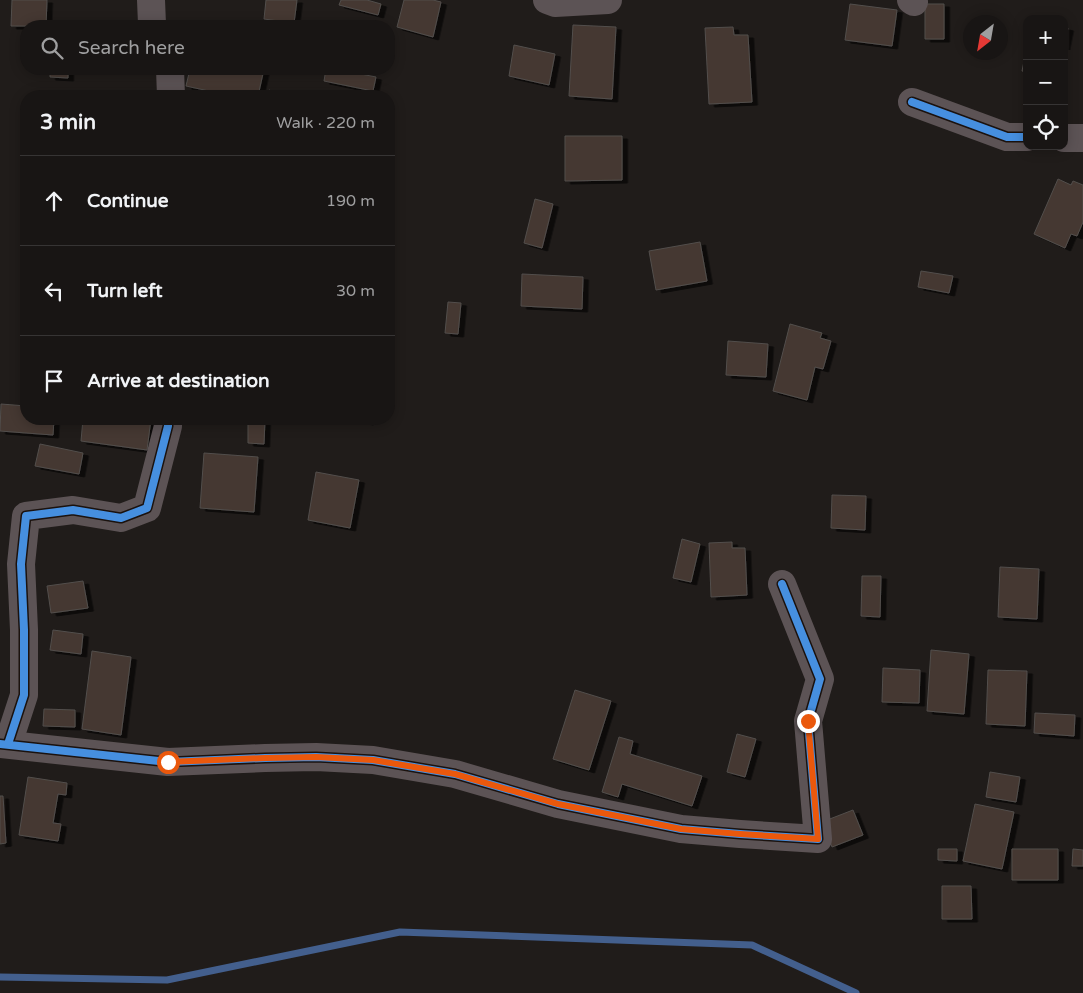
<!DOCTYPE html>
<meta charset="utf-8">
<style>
:root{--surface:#181514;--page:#252222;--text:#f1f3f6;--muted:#9f9fa0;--line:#363434}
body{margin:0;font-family:"Varela Round",sans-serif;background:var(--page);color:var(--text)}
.controls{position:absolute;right:15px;top:15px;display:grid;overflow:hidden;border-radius:10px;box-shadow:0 2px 12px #0003}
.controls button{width:45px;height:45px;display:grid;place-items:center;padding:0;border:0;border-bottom:1px solid var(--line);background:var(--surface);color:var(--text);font:25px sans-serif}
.compass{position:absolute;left:963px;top:15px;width:45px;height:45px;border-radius:50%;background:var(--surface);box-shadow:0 2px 12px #0003;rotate:211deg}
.stop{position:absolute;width:15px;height:15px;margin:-11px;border:4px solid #ea580c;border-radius:50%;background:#fff}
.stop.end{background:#ea580c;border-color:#fff;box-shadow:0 1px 5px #0008}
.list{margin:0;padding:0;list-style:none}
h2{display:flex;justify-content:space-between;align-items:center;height:65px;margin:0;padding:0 20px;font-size:21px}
h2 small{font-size:16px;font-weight:400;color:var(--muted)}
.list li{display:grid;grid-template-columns:32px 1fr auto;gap:15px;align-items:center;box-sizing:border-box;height:90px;padding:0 20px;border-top:1px solid var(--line)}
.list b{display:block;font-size:19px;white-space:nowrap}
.list em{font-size:16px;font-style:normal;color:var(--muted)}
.icon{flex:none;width:28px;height:28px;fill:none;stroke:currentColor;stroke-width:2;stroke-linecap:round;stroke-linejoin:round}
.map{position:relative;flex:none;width:1083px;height:993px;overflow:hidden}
.search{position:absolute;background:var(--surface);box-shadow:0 2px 12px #0003;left:20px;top:20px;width:375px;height:55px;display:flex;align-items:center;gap:12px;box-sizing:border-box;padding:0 18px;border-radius:20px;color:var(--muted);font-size:19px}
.panel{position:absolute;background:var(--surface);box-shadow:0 2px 12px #0003;left:20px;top:90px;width:375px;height:335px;border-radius:20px}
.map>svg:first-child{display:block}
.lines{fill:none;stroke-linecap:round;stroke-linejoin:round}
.stream{stroke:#435f8d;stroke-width:7}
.building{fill:#443830;stroke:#524e4c;filter:url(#shadow)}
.minor{stroke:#5c5355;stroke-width:28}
.cycleway-casing{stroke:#1b120e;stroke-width:11}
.cycleway{stroke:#468fdf;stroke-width:8}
.route{stroke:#ea580c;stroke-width:6}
</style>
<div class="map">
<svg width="1083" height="993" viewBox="0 0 1083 993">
<defs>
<filter id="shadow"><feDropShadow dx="5.5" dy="3" stdDeviation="0" flood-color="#0009"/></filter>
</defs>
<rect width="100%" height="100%" fill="#201c1a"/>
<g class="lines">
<!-- stream -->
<path class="stream" d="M 0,977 L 167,980 L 400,932 L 752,945 L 856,993"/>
</g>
<!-- building -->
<path class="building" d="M 12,0 L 47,0 L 46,26 L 11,26 Z
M 266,0 L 297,0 L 294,23 L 264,19 Z
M 341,0 L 367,0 L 381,4 L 378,15 L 339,5 Z
M 404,0 L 433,0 L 441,2 L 433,37 L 397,27 Z
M 850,4 L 897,10 L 892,46 L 845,40 Z
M 925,4 L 944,4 L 944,39 L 925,39 Z
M 573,25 L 616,27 L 612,99 L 569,96 Z
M 733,27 L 734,35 L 748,35 L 752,102 L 709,104 L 705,28 Z
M 1064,27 L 1068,28 L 1064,47 Z
M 514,45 L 555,54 L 549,85 L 509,76 Z
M 1027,47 L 1027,72 L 1022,71 Z
M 50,69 L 68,69 L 68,78 L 50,77 Z
M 190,69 L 264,69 L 258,96 L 232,96 L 186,86 Z
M 326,69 L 335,69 L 376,77 L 373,91 L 324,81 Z
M 269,90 L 285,96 L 266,96 Z
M 565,136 L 622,136 L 622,180 L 565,181 Z
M 1058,179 L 1071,185 L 1073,181 L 1083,185 L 1083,222 L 1077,236 L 1071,234 L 1065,248 L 1034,234 Z
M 535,199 L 553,204 L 542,248 L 524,243 Z
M 700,242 L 707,281 L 656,290 L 649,251 Z
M 921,271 L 953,276 L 949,293 L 918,287 Z
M 522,274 L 583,277 L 582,309 L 521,306 Z
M 448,302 L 461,303 L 458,334 L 445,333 Z
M 790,324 L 822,333 L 820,338 L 831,341 L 823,369 L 815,367 L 807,400 L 773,391 Z
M 728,341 L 768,344 L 766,377 L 726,375 Z
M 1,404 L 26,406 L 26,419 L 54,419 L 53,435 L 0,431 Z
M 83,419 L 151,419 L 147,450 L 81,441 Z
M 248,419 L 265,419 L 264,444 L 248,443 Z
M 349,419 L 368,419 L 368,422 Z
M 40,444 L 83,453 L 79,474 L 35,466 Z
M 204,453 L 258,457 L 254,512 L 200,508 Z
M 316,472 L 359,480 L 350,528 L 308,520 Z
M 832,495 L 866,496 L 865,530 L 831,528 Z
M 682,539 L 700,544 L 691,582 L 673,578 Z
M 732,542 L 732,548 L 745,548 L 747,595 L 711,597 L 709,543 Z
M 1000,567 L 1039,569 L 1037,619 L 998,617 Z
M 862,576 L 881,576 L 880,617 L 861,616 Z
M 83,581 L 88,608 L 51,613 L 47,586 Z
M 53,630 L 83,634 L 81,654 L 50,650 Z
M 931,650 L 969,654 L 964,714 L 927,711 Z
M 92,651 L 131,657 L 121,735 L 82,729 Z
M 883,668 L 920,670 L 919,703 L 882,702 Z
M 988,670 L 1027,671 L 1025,726 L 986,724 Z
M 575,690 L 611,701 L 589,770 L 553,759 Z
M 44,709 L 75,710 L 75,727 L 43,726 Z
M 1035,713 L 1075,715 L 1074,736 L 1034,733 Z
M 737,734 L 756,739 L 745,777 L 727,772 Z
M 619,737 L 633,741 L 630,754 L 702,776 L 692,806 L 622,784 L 618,797 L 602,792 Z
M 990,772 L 1020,777 L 1016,802 L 986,797 Z
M 28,777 L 67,783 L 66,795 L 58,794 L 53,823 L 61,824 L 58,841 L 19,835 Z
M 0,796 L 3,796 L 6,843 L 0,844 Z
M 975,804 L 1014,812 L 1002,869 L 963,861 Z
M 853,810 L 863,835 L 832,847 L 822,822 Z
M 938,849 L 957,849 L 957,861 L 938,860 Z
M 1012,849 L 1058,849 L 1058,880 L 1012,880 Z
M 1073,849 L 1083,850 L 1083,866 L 1072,866 Z
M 942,886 L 971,886 L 972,919 L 942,919 Z"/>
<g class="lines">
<!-- minor -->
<path class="minor" d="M 151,0 L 152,24 L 153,26
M 547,0 L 555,3 L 608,0
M 911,0 L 914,2
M 170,69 L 171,96
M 912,102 L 1007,137 L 1027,137
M 1064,138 L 1083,138
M 0,744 L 168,762 L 265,758 L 316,757 L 373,760 L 455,774 L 558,804 L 681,829 L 740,834 L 818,839 L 808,721 L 820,679 L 782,584
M 8,744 L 24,695 L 24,630 L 21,564 L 26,516 L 73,510 L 121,518 L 147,508 L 168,426 L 168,419"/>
<!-- cycleway casing -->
<g class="cycleway-casing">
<path id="cycleway" d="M 912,102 L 1007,137 L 1027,137
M 0,744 L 168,762 L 265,758 L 316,757 L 373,760 L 455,774 L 558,804 L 681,829 L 740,834 L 818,839 L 808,721 L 820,679 L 782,584
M 8,744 L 24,695 L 24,630 L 21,564 L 26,516 L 73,510 L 121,518 L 147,508 L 168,426 L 168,419"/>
</g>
<!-- cycleway -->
<use href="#cycleway" class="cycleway"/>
</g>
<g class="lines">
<!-- route -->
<path class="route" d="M 168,762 L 265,758 L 316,757 L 373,760 L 455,774 L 558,804 L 681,829 L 740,834 L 818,839 L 808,721"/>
</g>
</svg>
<div class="controls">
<button>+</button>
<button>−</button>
<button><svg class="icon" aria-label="locate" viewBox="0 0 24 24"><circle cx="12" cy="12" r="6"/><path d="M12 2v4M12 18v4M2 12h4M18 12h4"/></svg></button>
</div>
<svg class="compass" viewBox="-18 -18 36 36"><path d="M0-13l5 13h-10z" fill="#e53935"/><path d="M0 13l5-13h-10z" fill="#9f9fa0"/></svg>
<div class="stop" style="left:168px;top:762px"></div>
<div class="stop end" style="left:808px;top:721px"></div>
<div class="search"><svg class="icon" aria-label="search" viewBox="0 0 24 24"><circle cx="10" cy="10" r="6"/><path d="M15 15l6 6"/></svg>Search here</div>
<section class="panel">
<h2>3 min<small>Walk · 220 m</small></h2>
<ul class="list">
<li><svg class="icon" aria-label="ahead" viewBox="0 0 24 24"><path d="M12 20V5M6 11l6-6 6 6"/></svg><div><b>Continue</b></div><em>190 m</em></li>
<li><svg class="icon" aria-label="left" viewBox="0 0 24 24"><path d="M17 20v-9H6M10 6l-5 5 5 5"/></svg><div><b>Turn left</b></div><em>30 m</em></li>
<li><svg class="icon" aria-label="arrive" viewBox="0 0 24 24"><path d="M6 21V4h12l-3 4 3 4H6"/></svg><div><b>Arrive at destination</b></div></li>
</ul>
</section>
</div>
